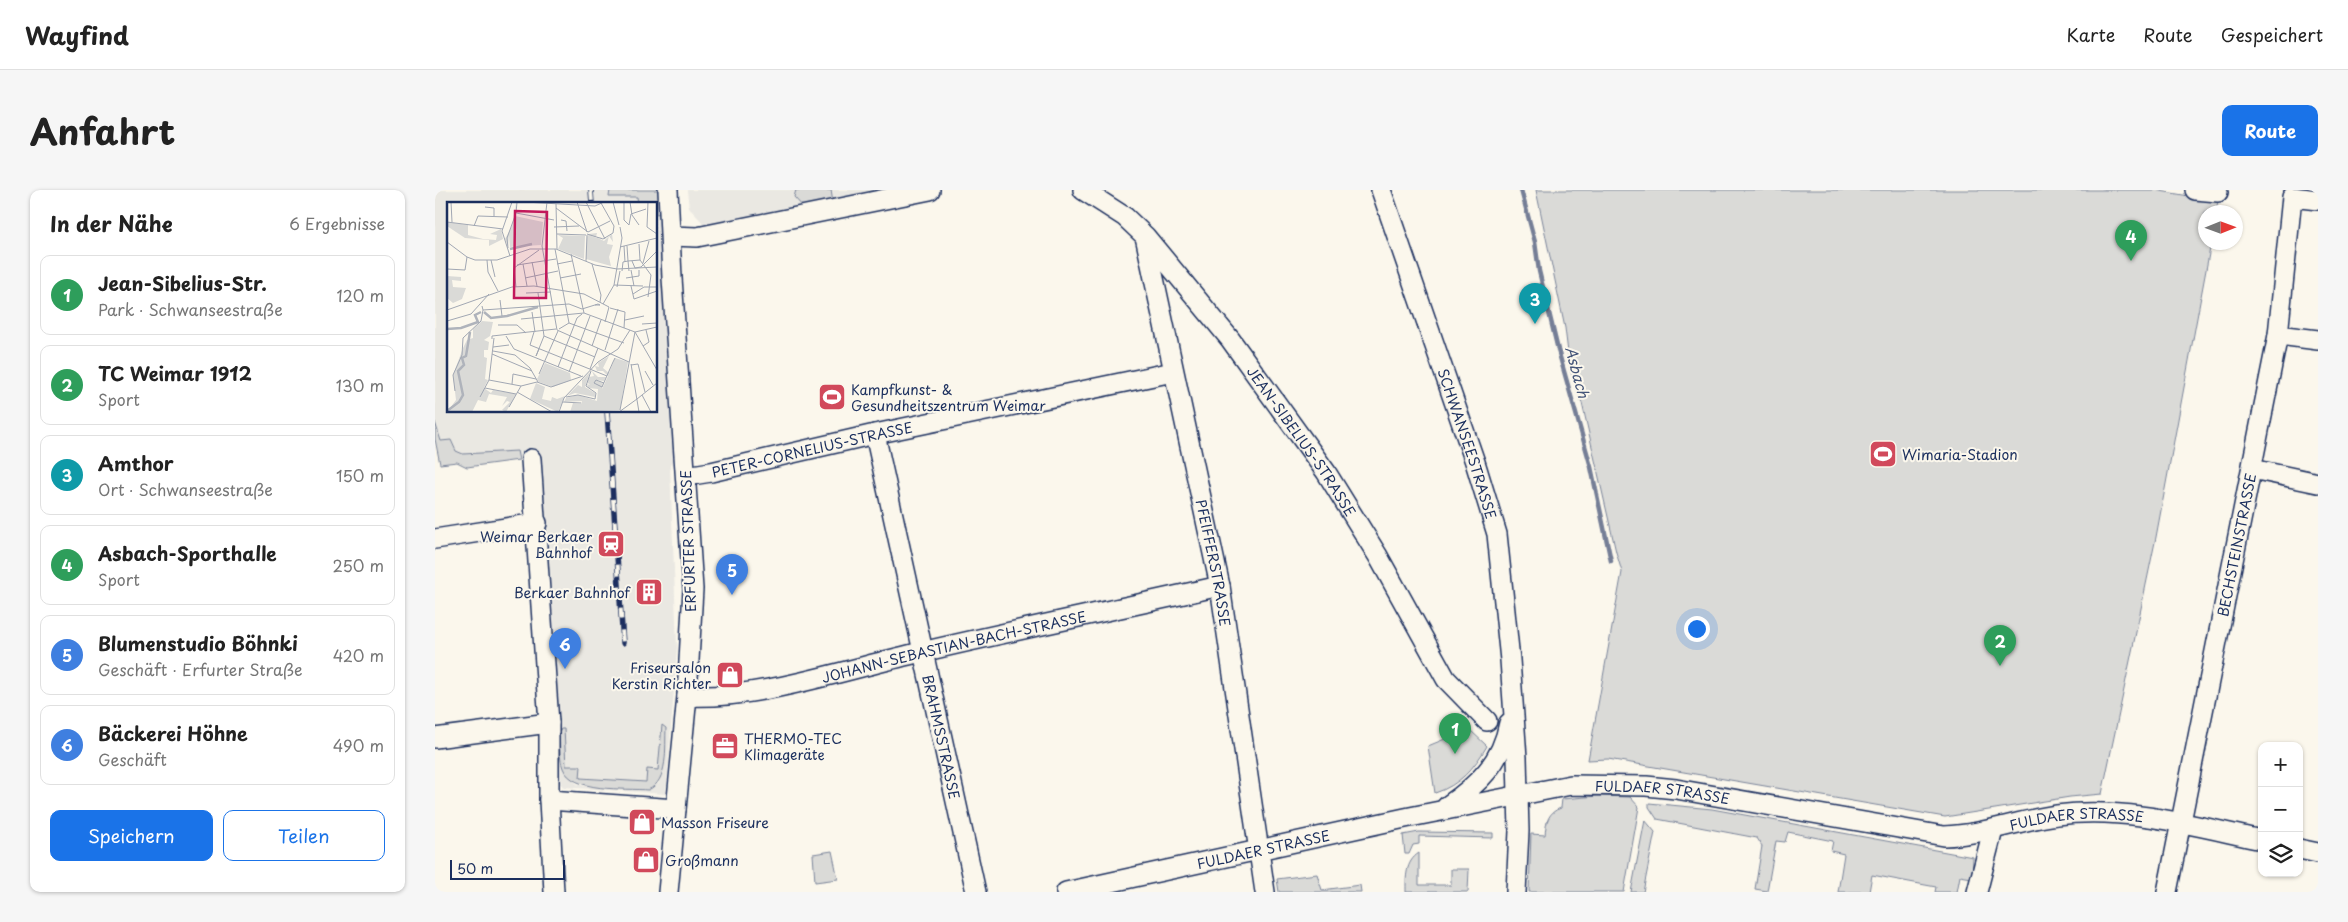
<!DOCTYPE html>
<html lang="de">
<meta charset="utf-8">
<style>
:root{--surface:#fff;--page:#f6f6f6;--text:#222;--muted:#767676;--line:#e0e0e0;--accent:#1a73e8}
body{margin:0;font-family:"Playpen Sans",sans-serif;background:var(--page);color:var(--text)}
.controls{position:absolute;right:15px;bottom:15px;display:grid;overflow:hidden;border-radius:10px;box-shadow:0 1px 4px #0004}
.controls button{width:45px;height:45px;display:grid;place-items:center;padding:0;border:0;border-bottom:1px solid var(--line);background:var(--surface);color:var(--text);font:25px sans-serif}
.compass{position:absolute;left:1763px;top:15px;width:45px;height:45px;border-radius:50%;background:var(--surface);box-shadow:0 1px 4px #0004;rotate:89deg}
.scale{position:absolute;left:15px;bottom:12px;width:115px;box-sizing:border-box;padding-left:5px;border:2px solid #1b2f5e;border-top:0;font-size:14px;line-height:18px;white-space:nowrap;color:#1b2f5e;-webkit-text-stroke:4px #fbf7ec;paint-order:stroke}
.you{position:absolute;left:1261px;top:438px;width:18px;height:18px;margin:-12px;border:4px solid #fff;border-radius:50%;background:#1a73e8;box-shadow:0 0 0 8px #1a73e833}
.badge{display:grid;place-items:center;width:32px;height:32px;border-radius:50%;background:var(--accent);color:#fff;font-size:16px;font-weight:700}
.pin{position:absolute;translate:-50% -41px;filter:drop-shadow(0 1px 2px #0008)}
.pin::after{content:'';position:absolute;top:26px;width:18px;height:15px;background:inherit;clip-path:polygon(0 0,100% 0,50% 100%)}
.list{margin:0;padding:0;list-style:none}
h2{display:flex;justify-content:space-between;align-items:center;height:65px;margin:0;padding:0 20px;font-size:21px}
h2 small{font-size:16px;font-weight:400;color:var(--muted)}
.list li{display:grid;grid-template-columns:32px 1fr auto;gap:15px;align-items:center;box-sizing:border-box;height:80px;margin:0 10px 10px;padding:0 10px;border:1px solid var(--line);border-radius:10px}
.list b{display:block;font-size:19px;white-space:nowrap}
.list p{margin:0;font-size:16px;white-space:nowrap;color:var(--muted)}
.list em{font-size:16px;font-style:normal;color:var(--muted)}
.actions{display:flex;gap:10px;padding:15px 20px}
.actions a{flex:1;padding:11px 0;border:1px solid var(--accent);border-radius:10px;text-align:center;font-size:18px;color:var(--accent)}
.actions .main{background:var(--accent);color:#fff}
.icon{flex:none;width:28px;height:28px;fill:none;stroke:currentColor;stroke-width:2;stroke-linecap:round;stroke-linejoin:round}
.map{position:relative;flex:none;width:1883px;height:702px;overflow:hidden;border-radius:10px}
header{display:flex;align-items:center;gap:30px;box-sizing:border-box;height:70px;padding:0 25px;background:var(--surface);border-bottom:1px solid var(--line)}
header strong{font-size:24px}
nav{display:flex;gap:28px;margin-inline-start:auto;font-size:18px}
.intro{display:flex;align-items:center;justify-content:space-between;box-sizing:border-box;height:120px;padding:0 30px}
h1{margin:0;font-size:35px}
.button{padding:12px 22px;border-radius:10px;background:var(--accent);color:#fff;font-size:18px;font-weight:700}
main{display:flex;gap:30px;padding:0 30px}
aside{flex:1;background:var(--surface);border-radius:10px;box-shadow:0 1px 4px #0004}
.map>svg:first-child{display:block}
.built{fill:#eae8e2;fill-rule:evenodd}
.green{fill:#dadad7;stroke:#7a849a}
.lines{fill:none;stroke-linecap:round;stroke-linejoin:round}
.stream{stroke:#747e96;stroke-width:4.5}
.minor-casing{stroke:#1b2f5e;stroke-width:22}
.minor{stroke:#fbf7ec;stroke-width:19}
.rail-casing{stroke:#1b2f5e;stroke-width:5.5}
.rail{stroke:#fbf7ec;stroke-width:4;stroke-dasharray:11;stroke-linecap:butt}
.labels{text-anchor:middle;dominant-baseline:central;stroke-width:4;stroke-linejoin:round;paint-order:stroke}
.poi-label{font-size:14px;fill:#1b2f5e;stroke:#fbf7ec;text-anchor:start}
.street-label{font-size:14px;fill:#1b2f5e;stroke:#fbf7ec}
.water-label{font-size:15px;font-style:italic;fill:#47577a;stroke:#fbf7ec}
.inset-river{fill:none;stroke:#afb3bb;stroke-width:2.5}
.inset-road{fill:none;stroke:#a1a7b3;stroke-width:1}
.view{fill:#c2185b;fill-opacity:0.15;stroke:#c2185b;stroke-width:2.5}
.inset-edge{fill:none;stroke:#1b2f5e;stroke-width:2.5}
</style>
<header>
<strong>Wayfind</strong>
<nav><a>Karte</a><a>Route</a><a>Gespeichert</a></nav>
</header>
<div class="intro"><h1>Anfahrt</h1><a class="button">Route</a></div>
<main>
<aside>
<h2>In der Nähe<small>6 Ergebnisse</small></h2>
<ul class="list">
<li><span class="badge" style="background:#2e9e5b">1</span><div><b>Jean-Sibelius-Str.</b><p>Park · Schwanseestraße</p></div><em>120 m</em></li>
<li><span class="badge" style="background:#2e9e5b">2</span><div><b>TC Weimar 1912</b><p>Sport</p></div><em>130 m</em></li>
<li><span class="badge" style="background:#0f9aa8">3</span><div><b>Amthor</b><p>Ort · Schwanseestraße</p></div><em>150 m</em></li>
<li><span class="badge" style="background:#2e9e5b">4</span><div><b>Asbach-Sporthalle</b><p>Sport</p></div><em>250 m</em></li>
<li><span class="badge" style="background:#3f7fe0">5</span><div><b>Blumenstudio Böhnki</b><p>Geschäft · Erfurter Straße</p></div><em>420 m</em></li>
<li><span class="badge" style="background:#3f7fe0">6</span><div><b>Bäckerei Höhne</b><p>Geschäft</p></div><em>490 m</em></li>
</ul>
<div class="actions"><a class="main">Speichern</a><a>Teilen</a></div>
</aside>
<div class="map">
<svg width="1883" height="702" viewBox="0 0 1883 702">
<rect width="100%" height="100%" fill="#fbf7ec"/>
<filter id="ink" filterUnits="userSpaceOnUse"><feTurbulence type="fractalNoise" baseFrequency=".02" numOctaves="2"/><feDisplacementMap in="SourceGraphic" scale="10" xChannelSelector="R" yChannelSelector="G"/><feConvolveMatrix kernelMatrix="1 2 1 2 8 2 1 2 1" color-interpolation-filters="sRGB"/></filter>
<g filter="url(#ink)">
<!-- built -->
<path class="built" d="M 0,0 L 175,0 L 174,7 L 202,7 L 203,14 L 14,14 L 14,221 L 221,221 L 221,24 L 227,23 L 239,271 L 235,275 L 242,458 L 231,604 L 129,597 L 118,588 L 105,265 L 6,273 L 0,243 ZM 227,536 L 231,538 L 224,593 L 213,600 L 149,596 L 142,594 L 127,576 L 126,543 L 131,576 L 145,588 L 211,592 L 223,580 Z
M 252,0 L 455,0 L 271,36 L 254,18 Z"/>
<!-- green -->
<path class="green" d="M 175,0 L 225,0 L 227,23 L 221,24 L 221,14 L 203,14 L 202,7 L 174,7 Z
M 361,0 L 396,0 L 398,13 L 369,18 L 359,7 Z
M 1101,0 L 1719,0 L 1783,11 L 1781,22 L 1770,22 L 1770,52 L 1776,53 L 1721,347 L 1667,604 L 1635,607 L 1510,627 L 1173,569 L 1153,570 L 1187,382 L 1181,362 L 1147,213 L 1135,179 L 1130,138 Z
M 0,232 L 6,251 L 16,250 L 21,261 L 28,264 L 82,261 L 84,270 L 32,277 L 22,272 L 5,274 L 0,249 Z
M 227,535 L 231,538 C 230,557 234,591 213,600 C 190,598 137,603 128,578 C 124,568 125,554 124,543 L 126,539 L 129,539 L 131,576 L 146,576 L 145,588 L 211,592 L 212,579 L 223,580 Z
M 1034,539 L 1052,556 C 1039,578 1025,595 1000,603 L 993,556 Z
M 1163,606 L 1195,607 L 1204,617 L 1189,702 L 1094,702 L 1096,644 L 1110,645 C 1111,632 1113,622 1126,618 L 1127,609 Z
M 1214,613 L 1277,619 L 1538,667 L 1537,688 L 1525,686 L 1522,702 L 1500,702 L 1501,697 L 1437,685 L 1434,702 L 1403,702 L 1409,664 L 1396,661 L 1398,651 L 1353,642 L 1350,652 L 1341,651 L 1332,701 L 1320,699 L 1327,656 L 1322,648 L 1222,629 L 1214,617 Z
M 1210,630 L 1220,642 L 1208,702 L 1196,702 Z
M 984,642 L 1058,643 L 1058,648 L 984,646 L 984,654 L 978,655 L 974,664 L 970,664 L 968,645 Z
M 397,661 L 403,689 L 380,692 L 378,664 Z
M 984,663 L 984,695 L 1016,695 L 1016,679 L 1034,679 L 1033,702 L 971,702 C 971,688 970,672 984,663 Z
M 882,684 L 887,700 L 925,695 L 926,702 L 844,702 L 842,689 Z"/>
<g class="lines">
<!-- stream -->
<path class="stream" d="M 1086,0 L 1100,52 L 1104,81 L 1123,160 L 1156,277 L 1176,371"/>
<!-- minor casing -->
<g class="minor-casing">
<g id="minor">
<path id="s1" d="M 648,0 L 690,27 L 711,47 L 795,149 L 891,282 L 943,366 L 1011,489 L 1052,531"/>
<path id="s2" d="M 946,0 L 1040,272 L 1062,344 L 1075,470 L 1082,568 L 1084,641 L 1081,702"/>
<path d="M 1760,0 L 1783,2"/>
<path d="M 236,46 L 262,47 L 495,0"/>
<path id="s3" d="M 711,51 L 785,396 L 830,702"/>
<path d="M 1843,145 L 1883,150"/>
<path id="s4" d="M 440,244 L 541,702"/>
<path d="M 96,269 L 114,533 L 114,610 L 119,702"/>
<path d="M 1817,279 L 1883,293"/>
<path id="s5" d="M 251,286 L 276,282 L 440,244 L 738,182"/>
<path d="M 0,349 L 102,333"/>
<path id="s6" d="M 252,506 C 320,510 410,480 478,464 C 580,440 683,419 785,396"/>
<path d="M 0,548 L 114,533"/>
<path d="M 114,610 L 241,619"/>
<path d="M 1012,616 C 1043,595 1067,572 1074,533"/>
<path d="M 1864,659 L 1883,663"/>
<path d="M 233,702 L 252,506 L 258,399 L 237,88 L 233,0"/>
<path id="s7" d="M 631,702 L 970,628 L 1136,595 L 1211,596 L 1241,599 L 1509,646 C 1548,645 1584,630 1622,625 C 1691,616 1760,636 1827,650"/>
<path d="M 1542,702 L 1558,640"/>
<path id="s8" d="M 1732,702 L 1843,145 L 1857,7 L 1883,10"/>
</g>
</g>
<!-- minor -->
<use href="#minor" class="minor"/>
<!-- rail casing -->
<g class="rail-casing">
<path id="rail" d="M 156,0 L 157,14
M 172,221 L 188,453"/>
</g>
<!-- rail -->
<use href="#rail" class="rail"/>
</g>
</g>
<!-- icons -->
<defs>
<g id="stadium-square" transform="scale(1.4375)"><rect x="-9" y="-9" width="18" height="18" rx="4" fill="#d1495b" stroke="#fbf7ec"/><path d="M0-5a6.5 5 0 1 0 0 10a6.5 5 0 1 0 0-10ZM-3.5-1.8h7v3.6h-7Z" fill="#fff"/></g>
<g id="station-square" transform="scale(1.4375)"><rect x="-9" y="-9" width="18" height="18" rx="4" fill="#d1495b" stroke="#fbf7ec"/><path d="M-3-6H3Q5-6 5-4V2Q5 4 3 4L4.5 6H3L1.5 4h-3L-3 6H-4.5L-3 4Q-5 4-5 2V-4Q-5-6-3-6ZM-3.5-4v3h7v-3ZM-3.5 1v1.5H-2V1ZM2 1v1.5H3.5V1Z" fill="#fff"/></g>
<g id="building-square" transform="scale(1.4375)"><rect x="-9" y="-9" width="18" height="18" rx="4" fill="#d1495b" stroke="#fbf7ec"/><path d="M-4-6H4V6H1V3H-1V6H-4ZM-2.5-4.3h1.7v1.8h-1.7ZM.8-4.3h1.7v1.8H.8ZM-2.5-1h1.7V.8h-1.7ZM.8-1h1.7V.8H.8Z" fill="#fff"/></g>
<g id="shop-square" transform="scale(1.4375)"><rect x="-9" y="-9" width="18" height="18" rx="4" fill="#d1495b" stroke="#fbf7ec"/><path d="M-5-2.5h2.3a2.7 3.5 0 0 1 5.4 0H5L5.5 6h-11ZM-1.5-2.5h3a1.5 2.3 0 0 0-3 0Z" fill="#fff"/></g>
<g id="office-square" transform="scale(1.4375)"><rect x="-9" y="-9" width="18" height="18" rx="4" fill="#d1495b" stroke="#fbf7ec"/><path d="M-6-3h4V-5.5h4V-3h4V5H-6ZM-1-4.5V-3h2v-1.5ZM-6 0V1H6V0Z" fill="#fff"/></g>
</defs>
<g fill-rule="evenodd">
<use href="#stadium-square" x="397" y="207"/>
<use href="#stadium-square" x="1448" y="264"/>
<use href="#station-square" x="176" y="354"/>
<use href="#building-square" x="214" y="402"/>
<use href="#shop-square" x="295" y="485"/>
<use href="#office-square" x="290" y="556"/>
<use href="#shop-square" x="207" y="632"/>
<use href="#shop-square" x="211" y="670"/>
</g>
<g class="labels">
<!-- poi labels -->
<g class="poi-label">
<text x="416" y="199">Kampfkunst- &amp;<tspan x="416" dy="16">Gesundheitszentrum Weimar</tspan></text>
<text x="1467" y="264">Wimaria-Stadion</text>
<text x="157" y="346" text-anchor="end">Weimar Berkaer<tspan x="157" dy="16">Bahnhof</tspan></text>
<text x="195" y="402" text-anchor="end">Berkaer Bahnhof</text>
<text x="276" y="477" text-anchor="end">Friseursalon<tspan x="276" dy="16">Kerstin Richter</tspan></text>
<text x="309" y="548">THERMO-TEC<tspan x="309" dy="16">Klimageräte</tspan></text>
<text x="226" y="632">Masson Friseure</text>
<text x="230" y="670">Großmann</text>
</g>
<!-- street labels -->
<g class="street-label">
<text stroke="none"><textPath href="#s1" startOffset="336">JEAN-SIBELIUS-STRASSE</textPath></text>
<text stroke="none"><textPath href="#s2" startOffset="268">SCHWANSEESTRASSE</textPath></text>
<text stroke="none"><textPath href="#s5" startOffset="129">PETER-CORNELIUS-STRASSE</textPath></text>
<text transform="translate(253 351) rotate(-92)">ERFURTER STRASSE</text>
<text stroke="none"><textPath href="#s8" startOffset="354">BECHSTEINSTRASSE</textPath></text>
<text stroke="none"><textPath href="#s3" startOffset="329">PFEIFFERSTRASSE</textPath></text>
<text stroke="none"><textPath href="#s6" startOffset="272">JOHANN-SEBASTIAN-BACH-STRASSE</textPath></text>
<text stroke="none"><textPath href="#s4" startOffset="310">BRAHMSSTRASSE</textPath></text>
<text stroke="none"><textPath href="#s7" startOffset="608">FULDAER STRASSE</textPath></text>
<text stroke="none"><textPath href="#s7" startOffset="1028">FULDAER STRASSE</textPath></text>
<text stroke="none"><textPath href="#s7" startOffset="202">FULDAER STRASSE</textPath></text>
</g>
<!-- water labels -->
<g class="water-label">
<text transform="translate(1143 182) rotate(75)">Asbach</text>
</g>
</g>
<!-- overview -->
<g transform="translate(12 12)">
<rect width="210" height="210" fill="#fbf7ec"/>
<path d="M 69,0 L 68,14 L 96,20 L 94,43 L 63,45 L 62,33 L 61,45 L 58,37 L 65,24 ZM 0,20 L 21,23 L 21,33 L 36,37 L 49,38 L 50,33 L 43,32 L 54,27 L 56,37 L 42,44 L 42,38 L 18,36 L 0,24 ZM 150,31 L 149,35 L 142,33 L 150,36 L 150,35 L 156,35 L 151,36 L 157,39 L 161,35 L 165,32 L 166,40 L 162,34 L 160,42 L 166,43 L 162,55 L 164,64 L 139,57 L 140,35 L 142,32 ZM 111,33 L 138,34 L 137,57 L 111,47 L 116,36 ZM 0,74 L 14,75 L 14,79 L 5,78 L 6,85 L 19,86 L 15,97 L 6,101 L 0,96 ZM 35,119 L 46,120 L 43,134 L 37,138 L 42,140 L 41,148 L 37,148 L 37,155 L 40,156 L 38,177 L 41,178 L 37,186 L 44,191 L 46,188 L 69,192 L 59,210 L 55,208 L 63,200 L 60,199 L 55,204 L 60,195 L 42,192 L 39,200 L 31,198 L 25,210 L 0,210 L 9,198 L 6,173 L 16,146 L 20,138 L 26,136 L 26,127 ZM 162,154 L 156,166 L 162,171 L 168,156 L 181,160 L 173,208 L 123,210 L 126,201 L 134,202 L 135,199 L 117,200 L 119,196 L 131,193 L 150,199 L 151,187 L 141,186 L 140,182 L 143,183 L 140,180 L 142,175 L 147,174 L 145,169 L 151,175 L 159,175 L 157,179 L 148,178 L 156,181 L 155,187 L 161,174 L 156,169 L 150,169 L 148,164 L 152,165 L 151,161 ZM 98,161 L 123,171 L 124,178 L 106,185 L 92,180 L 90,177 ZM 143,170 L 138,185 L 148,191 L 148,195 L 128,191 L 120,194 L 131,183 L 135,185 L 135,178 ZM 89,181 L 98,185 L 95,197 L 104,199 L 105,195 L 110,197 L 118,194 L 111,210 L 83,197 Z" fill="#dadad7"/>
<path class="inset-river" d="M 63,47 L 85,42M 37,110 L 44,116 L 60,114 L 91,105M 0,127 L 14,126 L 31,120 L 28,113 L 34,110M 0,209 L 12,200 L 16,193 L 11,169 L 17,163 L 15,156 L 19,154 L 23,130"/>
<path class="inset-road" d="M 4,0 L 5,20M 70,0 L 69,11 L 107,18M 78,0 L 148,4 L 157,0M 100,0 L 95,44 L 110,128 L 182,160M 130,0 L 140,30M 139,0 L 158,37M 166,0 L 172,23M 183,0 L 185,13 L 192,23M 201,0 L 200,25 L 210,32M 109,2 L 110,47M 38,5 L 47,6 L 47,14M 109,6 L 141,30M 184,12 L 199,7M 114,18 L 119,19 L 120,29M 177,18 L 182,23 L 184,12M 177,18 L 177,0M 0,20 L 56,27M 27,24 L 31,14 L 61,15M 107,25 L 132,24M 141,30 L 163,19M 110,32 L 139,33M 140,32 L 156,37 L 166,31 L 167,24 L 154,1M 0,40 L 20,55 L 28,58 L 50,58 L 83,47 L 109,47 L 148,63 L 170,67M 192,42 L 193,58 L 204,73 L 201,95M 177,44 L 178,60M 180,44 L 181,59 L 193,58M 173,45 L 210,36M 61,46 L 60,36 L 68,14M 108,47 L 122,121M 124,52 L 137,111M 63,54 L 55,29 L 65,0M 40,58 L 41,70 L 51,89M 44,58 L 48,75M 139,59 L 140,33M 185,59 L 188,66 L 194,65 L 210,49M 85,60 L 90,84M 196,61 L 202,39M 76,62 L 80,84M 110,62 L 125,59M 145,62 L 154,93 L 153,100M 70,63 L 109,57M 0,67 L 18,68 L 20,55M 170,67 L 210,65M 184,68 L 187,84M 175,69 L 176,60 L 181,59 L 182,69M 78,76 L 111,69M 113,76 L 134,72M 179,76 L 192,74 L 192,68M 167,83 L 196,84M 184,84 L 187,97 L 210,89M 69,85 L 67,66 L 92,48M 170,85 L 173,69M 79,91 L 104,90M 91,91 L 97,134M 186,92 L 197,85 L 210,85M 53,98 L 55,114M 156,102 L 167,83 L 175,36 L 173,25M 35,104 L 36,108 L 122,102 L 135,107M 163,106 L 178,110 L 177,126M 135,107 L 151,102 L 153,103 L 148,103M 0,108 L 65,85 L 87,84 L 137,92 L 162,105 L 158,120M 85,110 L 88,130M 74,117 L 137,111 L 188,130M 178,118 L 197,114M 0,119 L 24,112 L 42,92M 195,122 L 210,121M 51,123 L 70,123 L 79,131M 112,127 L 122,121 L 177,141M 87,130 L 83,143 L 160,174M 188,130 L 210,168M 188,130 L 210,125M 59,134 L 67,147 L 134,174M 97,134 L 148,155M 45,137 L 45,134 L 109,127M 145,144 L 154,118M 196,144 L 202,140 L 199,128M 46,145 L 62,143M 92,147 L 89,154 L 97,134M 158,148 L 171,107M 46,149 L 68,153 L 83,166 L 91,180M 45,152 L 85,169M 184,162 L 192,210M 184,163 L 191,162 L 198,190M 111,165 L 130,116 L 135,112M 143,167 L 151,146M 198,169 L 206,183M 122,170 L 143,114M 92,172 L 111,129M 42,178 L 74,184 L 90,180 L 104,185 L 136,174M 157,181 L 149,178 L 147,181 L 155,185 L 166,160 L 168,156M 65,182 L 66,172 L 89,177M 38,186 L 69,192M 8,189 L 6,173 L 15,153 L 16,136 L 34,119 L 36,108M 70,190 L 105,210M 195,193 L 204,210M 33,195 L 42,178 L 47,136M 119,195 L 131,193 L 148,197 L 149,191 L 139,184 L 144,169M 190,197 L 210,181M 116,200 L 134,201M 62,205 L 74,184M 173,208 L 188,130M 112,210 L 117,196 L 151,160 L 171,147 L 183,128M 172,210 L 190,197"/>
<path class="view" d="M 68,9 L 100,10 L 99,96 L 67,96 Z"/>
<rect width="210" height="210" class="inset-edge"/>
</g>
</svg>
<div class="controls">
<button>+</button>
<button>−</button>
<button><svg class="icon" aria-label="layers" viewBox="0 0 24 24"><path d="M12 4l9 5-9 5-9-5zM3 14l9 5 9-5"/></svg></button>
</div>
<svg class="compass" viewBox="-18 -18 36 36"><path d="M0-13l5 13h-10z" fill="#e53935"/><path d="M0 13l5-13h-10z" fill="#767676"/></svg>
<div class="scale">50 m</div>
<div class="you"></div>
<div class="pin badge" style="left:1020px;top:564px;background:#2e9e5b">1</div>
<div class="pin badge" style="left:1565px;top:476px;background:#2e9e5b">2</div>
<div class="pin badge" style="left:1100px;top:134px;background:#0f9aa8">3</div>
<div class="pin badge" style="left:1696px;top:71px;background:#2e9e5b">4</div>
<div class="pin badge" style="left:297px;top:405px;background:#3f7fe0">5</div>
<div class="pin badge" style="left:130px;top:479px;background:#3f7fe0">6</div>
</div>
</main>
